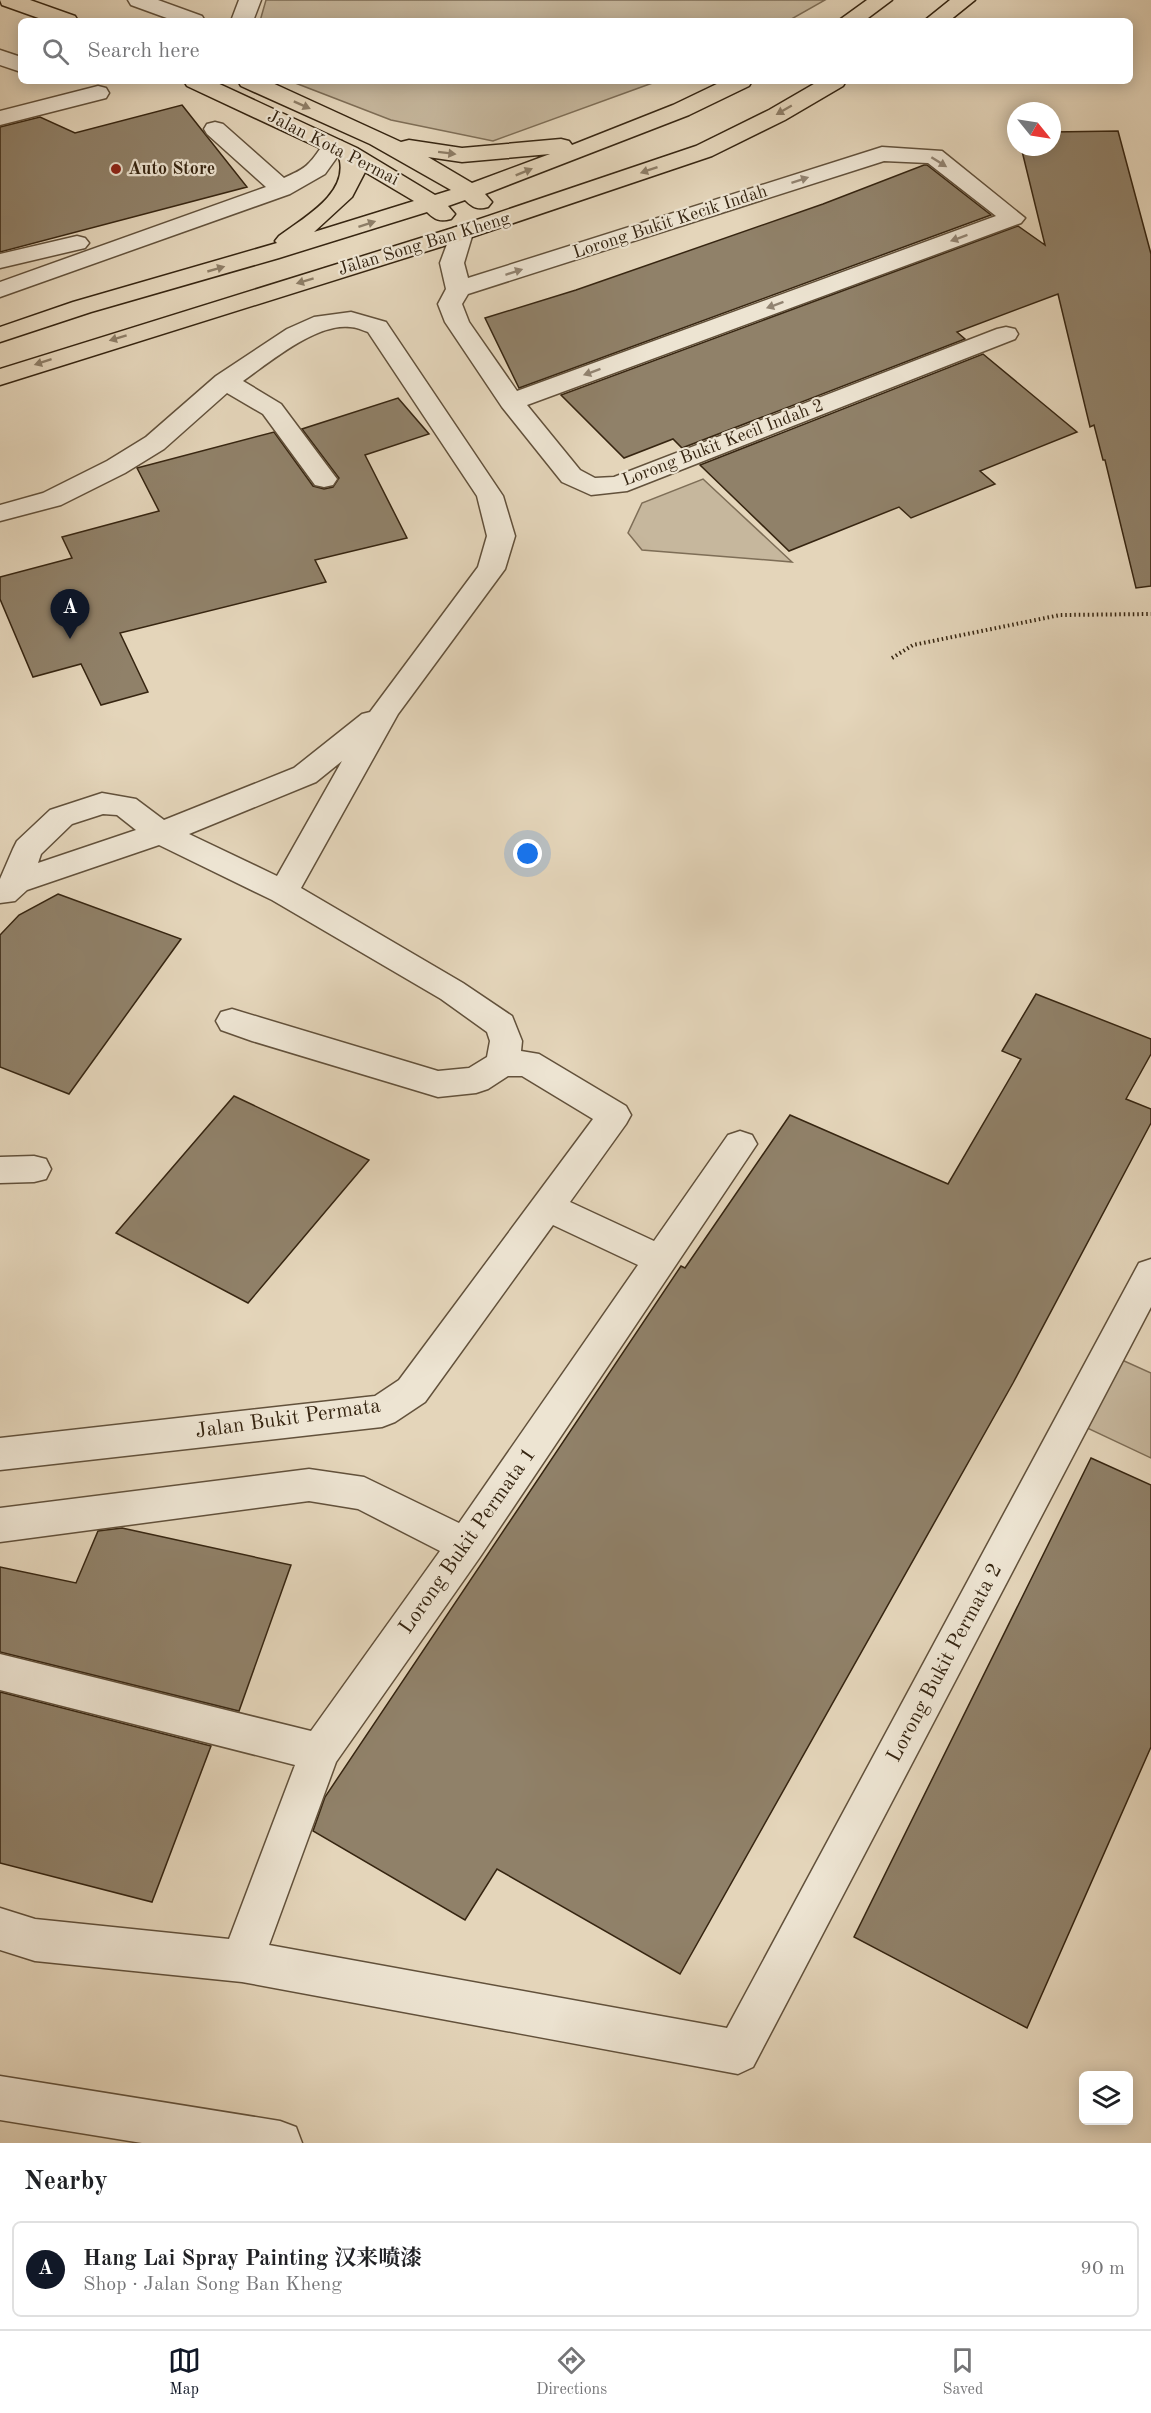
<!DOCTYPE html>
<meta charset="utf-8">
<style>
:root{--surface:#fff;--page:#f6f6f6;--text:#202124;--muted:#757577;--line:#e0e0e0;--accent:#111827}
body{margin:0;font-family:"Old Standard TT","Noto Serif SC",serif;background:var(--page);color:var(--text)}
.controls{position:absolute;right:18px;bottom:18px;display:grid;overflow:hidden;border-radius:9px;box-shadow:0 3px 15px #0003}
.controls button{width:54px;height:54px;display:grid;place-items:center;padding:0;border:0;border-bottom:2px solid var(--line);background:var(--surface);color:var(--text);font:30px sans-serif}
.compass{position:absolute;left:1007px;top:102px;width:54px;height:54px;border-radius:50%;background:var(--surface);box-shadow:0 3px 15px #0003;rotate:120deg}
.you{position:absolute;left:528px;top:854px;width:21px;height:21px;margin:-15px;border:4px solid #fff;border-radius:50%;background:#1a73e8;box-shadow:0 0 0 9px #1a73e833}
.badge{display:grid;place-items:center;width:39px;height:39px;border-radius:50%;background:var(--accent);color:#fff;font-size:20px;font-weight:700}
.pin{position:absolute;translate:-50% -50px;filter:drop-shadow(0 2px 3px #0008)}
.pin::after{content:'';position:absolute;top:32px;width:21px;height:18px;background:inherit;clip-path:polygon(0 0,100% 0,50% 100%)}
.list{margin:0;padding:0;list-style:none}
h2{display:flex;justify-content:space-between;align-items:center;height:78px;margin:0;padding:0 24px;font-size:26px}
h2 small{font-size:20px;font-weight:400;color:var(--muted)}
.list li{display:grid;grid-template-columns:39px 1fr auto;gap:18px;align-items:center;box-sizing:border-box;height:96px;margin:0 12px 12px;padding:0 12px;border:2px solid var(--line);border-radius:9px}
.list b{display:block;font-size:22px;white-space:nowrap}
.list p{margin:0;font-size:20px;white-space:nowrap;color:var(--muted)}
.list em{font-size:20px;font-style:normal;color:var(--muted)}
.icon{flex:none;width:33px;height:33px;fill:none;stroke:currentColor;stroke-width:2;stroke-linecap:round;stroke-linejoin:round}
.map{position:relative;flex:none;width:1151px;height:2143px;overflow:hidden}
.search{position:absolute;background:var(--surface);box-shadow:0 3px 15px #0003;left:18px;right:18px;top:18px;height:66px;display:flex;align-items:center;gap:15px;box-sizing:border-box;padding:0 21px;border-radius:9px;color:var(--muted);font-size:22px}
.sheet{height:186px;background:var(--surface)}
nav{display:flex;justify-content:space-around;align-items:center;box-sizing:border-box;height:84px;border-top:2px solid var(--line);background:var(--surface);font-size:16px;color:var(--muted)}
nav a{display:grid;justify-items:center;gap:3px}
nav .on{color:var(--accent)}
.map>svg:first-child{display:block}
.green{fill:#c6b79d;stroke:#7e6e57;stroke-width:1.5}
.building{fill:#908169;stroke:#362511;stroke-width:1.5}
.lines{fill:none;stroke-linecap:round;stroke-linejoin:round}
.minor-casing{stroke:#62513b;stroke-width:3}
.major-casing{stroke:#362511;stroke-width:3}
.path{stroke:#362511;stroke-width:4;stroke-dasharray:1.5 3;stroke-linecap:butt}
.minor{fill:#ede4d2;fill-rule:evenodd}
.major{fill:#e4d5ba;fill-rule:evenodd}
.oneway{fill:#8d7d66}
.oneway2{fill:#928472}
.poi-dot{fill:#8f2418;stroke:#ede4d2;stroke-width:2}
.labels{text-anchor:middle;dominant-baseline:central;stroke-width:4.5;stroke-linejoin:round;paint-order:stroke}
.far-street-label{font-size:18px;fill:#362511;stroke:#ede4d2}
.far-poi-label{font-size:18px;font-weight:bold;fill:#362511;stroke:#ede4d2;text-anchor:start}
.street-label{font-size:21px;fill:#362511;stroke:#ede4d2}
</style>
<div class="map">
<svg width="1151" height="2143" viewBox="0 0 1151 2143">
<rect width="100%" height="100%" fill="#e4d5ba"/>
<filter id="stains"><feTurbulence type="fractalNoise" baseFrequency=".00333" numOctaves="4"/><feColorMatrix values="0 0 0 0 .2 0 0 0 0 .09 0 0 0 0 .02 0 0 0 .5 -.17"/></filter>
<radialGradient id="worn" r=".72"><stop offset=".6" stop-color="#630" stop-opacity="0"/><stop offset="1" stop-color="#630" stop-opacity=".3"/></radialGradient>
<!-- green -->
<path class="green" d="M 266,0 L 825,0 L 788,21 L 260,21 Z
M 290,81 L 658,81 L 493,141 L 391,120 Z
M 703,479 L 792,562 L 642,550 L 628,533 L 642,503 Z
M 1122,1360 L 1151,1373 L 1151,1458 L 1085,1427 Z"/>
<!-- building -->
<path class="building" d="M 182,105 L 247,187 L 0,252 L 0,127 L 40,117 L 75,133 Z
M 1118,131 L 1151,254 L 1151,586 L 1136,588 L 1105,460 L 1103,460 L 1094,425 L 1090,427 L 1058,294 L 957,332 L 965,339 L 682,448 L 673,439 L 624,458 L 561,395 L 1018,226 L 1045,245 L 1021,147 L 1052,147 L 1052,132 Z
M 924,165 L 927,165 L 991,215 L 519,388 L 485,318 L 576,290 L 823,204 Z
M 983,354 L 1077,432 L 980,471 L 995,484 L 911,518 L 899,507 L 789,551 L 700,465 Z
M 398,398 L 429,434 L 365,455 L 407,538 L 315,560 L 326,582 L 120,633 L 148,692 L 101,705 L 81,664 L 33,677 L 0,599 L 0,577 L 72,558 L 62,537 L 159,511 L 137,468 L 274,432 L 313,486 L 324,489 L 333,487 L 339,478 L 302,429 Z
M 58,894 L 181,939 L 69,1094 L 0,1067 L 0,935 L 19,915 Z
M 1036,994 L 1151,1039 L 1151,1054 L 1126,1099 L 1151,1109 L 1151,1123 L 1013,1383 L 680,1974 L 497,1869 L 465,1920 L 313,1831 L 325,1797 L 681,1266 L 685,1268 L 790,1115 L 948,1184 L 1021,1059 L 1002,1051 Z
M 234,1096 L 369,1160 L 248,1303 L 116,1233 Z
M 1091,1458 L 1151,1485 L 1151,1747 L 1027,2028 L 854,1937 Z
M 122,1528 L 291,1565 L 239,1711 L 0,1652 L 0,1567 L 76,1583 L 98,1531 Z
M 0,1692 L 211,1746 L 152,1902 L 0,1863 Z"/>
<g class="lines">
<!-- minor casing -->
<g class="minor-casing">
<path id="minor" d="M 128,0 L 158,0 L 202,16 L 205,21 L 175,21 L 131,5 Z
M 239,0 L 261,0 L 253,21 L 231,21 Z
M 0,50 L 21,57 L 21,72 L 0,65 Z
M 98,86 L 106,88 L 109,93 L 106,98 L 0,125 L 0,111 Z
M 215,122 L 223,124 L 284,178 C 292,174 303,170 309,163 C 321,152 322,136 342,141 L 345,146 L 325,174 L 290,194 L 0,297 L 0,282 L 266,187 L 207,134 L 204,129 L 207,124 Z
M 882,147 L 942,151 L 1025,218 L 1021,223 L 527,405 L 580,470 L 595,478 L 614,477 L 997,329 L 1006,327 L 1015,329 L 1018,334 L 1015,339 L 627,491 L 591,495 L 562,482 L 502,407 L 445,322 L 438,304 L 446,289 L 440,263 L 453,228 L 461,226 L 469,228 L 473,233 L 464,263 L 468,278 ZM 884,161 L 928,163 L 996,216 L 517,391 L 469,322 L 462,304 L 468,294 Z
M 77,236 L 85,238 L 89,243 L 85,248 L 0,268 L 0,254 Z
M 351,312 L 386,322 L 503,496 L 515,536 L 505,569 L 398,714 L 301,888 L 463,983 L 512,1016 L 522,1041 L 521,1051 L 539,1054 L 626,1106 L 631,1115 L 626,1124 L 570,1202 L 654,1241 L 728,1135 L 740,1131 L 752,1135 L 757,1144 L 480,1557 L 336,1762 L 269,1945 L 727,2028 L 1139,1263 L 1151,1259 L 1151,1307 L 753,2067 L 738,2074 L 242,1982 L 35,1961 L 0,1950 L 0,1908 L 35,1919 L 229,1939 L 295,1765 L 0,1690 L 0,1654 L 311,1731 L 440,1551 L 358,1509 L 309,1501 L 0,1542 L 0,1508 L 309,1469 L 364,1477 L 459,1523 L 638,1265 L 553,1225 L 425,1402 L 395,1422 L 382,1427 L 0,1470 L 0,1438 L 375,1396 L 399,1380 L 593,1119 L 522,1076 L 508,1076 L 488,1089 L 476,1093 L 438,1097 L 252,1041 L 221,1030 L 216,1021 L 221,1012 L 232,1009 L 438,1071 L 469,1068 L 487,1057 L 490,1041 L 487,1032 L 441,999 L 272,900 L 159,845 L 27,890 L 15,901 L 0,903 L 0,879 L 13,849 L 17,841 L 50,810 L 102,793 L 136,799 L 164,820 L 294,768 L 362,714 L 370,712 L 478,567 L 487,536 L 477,496 L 368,332 C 362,330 356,327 350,327 C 316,323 270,362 243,381 L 281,404 L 337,479 L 333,485 L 324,487 L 315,485 L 263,414 L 227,393 L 164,449 L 125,473 L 61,505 L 0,521 L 0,505 L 43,493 L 107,461 L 146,437 L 216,376 L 287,329 L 314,317 ZM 342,761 L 277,876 L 189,834 L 316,782 ZM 103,814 L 117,815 L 136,830 L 38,863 L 41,854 L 72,824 Z
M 34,1156 L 46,1159 L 51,1169 L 46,1179 L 34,1182 L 0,1183 L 0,1157 Z
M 0,2076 L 280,2121 L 296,2127 L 302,2143 L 142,2143 L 0,2120 Z"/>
</g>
<!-- major casing -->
<g class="major-casing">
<path id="major" d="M 0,0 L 30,0 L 75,16 L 78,21 L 47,21 L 2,5 Z
M 867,0 L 892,0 L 864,21 L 838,21 Z
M 950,0 L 975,0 L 949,21 L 924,21 Z
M 184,81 L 213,81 L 357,148 L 435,195 L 451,190 L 370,144 L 241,86 L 238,81 L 268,81 L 401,142 L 409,140 L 462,148 L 561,139 L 569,141 L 572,145 L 673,105 L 723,81 L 752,81 L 749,86 L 689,115 L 485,194 L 492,202 L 488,207 C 478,210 473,208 465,200 L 448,206 L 455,214 L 451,219 C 440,222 435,220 427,212 L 279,258 L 91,312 L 0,342 L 0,327 L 73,302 L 277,243 L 275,241 L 279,236 C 303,218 350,193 339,157 L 187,86 ZM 550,154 L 472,183 L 428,157 L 462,162 ZM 365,172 L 414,201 L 314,232 L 352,197 Z
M 819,81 L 846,81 L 843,86 L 785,120 L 712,156 L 469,238 L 0,385 L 0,369 L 453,228 L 696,146 L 769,110 Z"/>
</g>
<!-- path -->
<path class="path" d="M 892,658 L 913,645 L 1060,615 L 1151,614"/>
<!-- minor -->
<use href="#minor" class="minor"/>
<!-- major -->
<use href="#major" class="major"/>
</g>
<!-- one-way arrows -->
<defs><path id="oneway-solid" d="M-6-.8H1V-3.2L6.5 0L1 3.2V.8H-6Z" transform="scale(1.5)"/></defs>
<g class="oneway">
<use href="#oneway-solid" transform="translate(302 105) rotate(24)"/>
<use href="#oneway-solid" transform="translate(784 110) rotate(150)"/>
<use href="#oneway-solid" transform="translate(447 153) rotate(7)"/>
<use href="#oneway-solid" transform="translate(649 170) rotate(161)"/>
<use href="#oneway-solid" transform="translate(524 172) rotate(-22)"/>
<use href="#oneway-solid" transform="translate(367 224) rotate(-18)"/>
<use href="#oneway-solid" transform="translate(216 269) rotate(-16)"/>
<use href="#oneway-solid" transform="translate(305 281) rotate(163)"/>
<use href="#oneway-solid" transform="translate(118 338) rotate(163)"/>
<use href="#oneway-solid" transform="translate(43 362) rotate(162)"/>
</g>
<g class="oneway2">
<use href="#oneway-solid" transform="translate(939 162) rotate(32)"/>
<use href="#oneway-solid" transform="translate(800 180) rotate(-18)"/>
<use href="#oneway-solid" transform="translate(959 238) rotate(160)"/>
<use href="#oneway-solid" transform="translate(514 272) rotate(-18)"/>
<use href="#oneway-solid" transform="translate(775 305) rotate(160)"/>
<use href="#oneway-solid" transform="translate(592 372) rotate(160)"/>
</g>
<!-- markers -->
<circle class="poi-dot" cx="116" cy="169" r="6"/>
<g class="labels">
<!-- far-street labels -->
<g class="far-street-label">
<text transform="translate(333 148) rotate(27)">Jalan Kota Permai</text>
<text transform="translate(670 222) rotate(-18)">Lorong Bukit Kecik Indah</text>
<text transform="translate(424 244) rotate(-17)">Jalan Song Ban Kheng</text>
<text transform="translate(723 443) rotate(-21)">Lorong Bukit Kecil Indah 2</text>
</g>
<!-- far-poi labels -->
<g class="far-poi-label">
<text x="128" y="169">Auto Store</text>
</g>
<!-- street labels -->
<g class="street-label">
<text transform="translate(288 1419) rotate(-8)">Jalan Bukit Permata</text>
<text transform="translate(468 1541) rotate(-55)">Lorong Bukit Permata 1</text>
<text transform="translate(945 1663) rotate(-62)">Lorong Bukit Permata 2</text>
</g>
</g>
<rect width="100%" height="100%" filter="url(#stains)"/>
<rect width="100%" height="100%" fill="url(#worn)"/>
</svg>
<div class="controls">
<button><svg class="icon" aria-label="layers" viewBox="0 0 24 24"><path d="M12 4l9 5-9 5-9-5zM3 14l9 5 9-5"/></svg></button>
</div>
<svg class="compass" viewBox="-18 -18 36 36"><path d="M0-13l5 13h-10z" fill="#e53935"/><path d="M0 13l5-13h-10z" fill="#757577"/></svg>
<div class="you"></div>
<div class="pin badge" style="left:70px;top:639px">A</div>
<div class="search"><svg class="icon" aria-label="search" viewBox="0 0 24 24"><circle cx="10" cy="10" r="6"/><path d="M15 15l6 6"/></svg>Search here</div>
</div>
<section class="sheet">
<h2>Nearby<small></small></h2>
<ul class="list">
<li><span class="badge">A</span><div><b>Hang Lai Spray Painting 汉来喷漆</b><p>Shop · Jalan Song Ban Kheng</p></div><em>90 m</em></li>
</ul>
</section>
<nav>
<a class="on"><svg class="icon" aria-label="map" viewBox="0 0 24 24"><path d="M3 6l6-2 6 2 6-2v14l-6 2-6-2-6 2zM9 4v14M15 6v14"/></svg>Map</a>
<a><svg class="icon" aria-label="directions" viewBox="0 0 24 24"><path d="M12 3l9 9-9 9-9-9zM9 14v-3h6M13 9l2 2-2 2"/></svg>Directions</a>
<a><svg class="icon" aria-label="saved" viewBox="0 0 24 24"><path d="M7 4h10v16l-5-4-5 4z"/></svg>Saved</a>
</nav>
